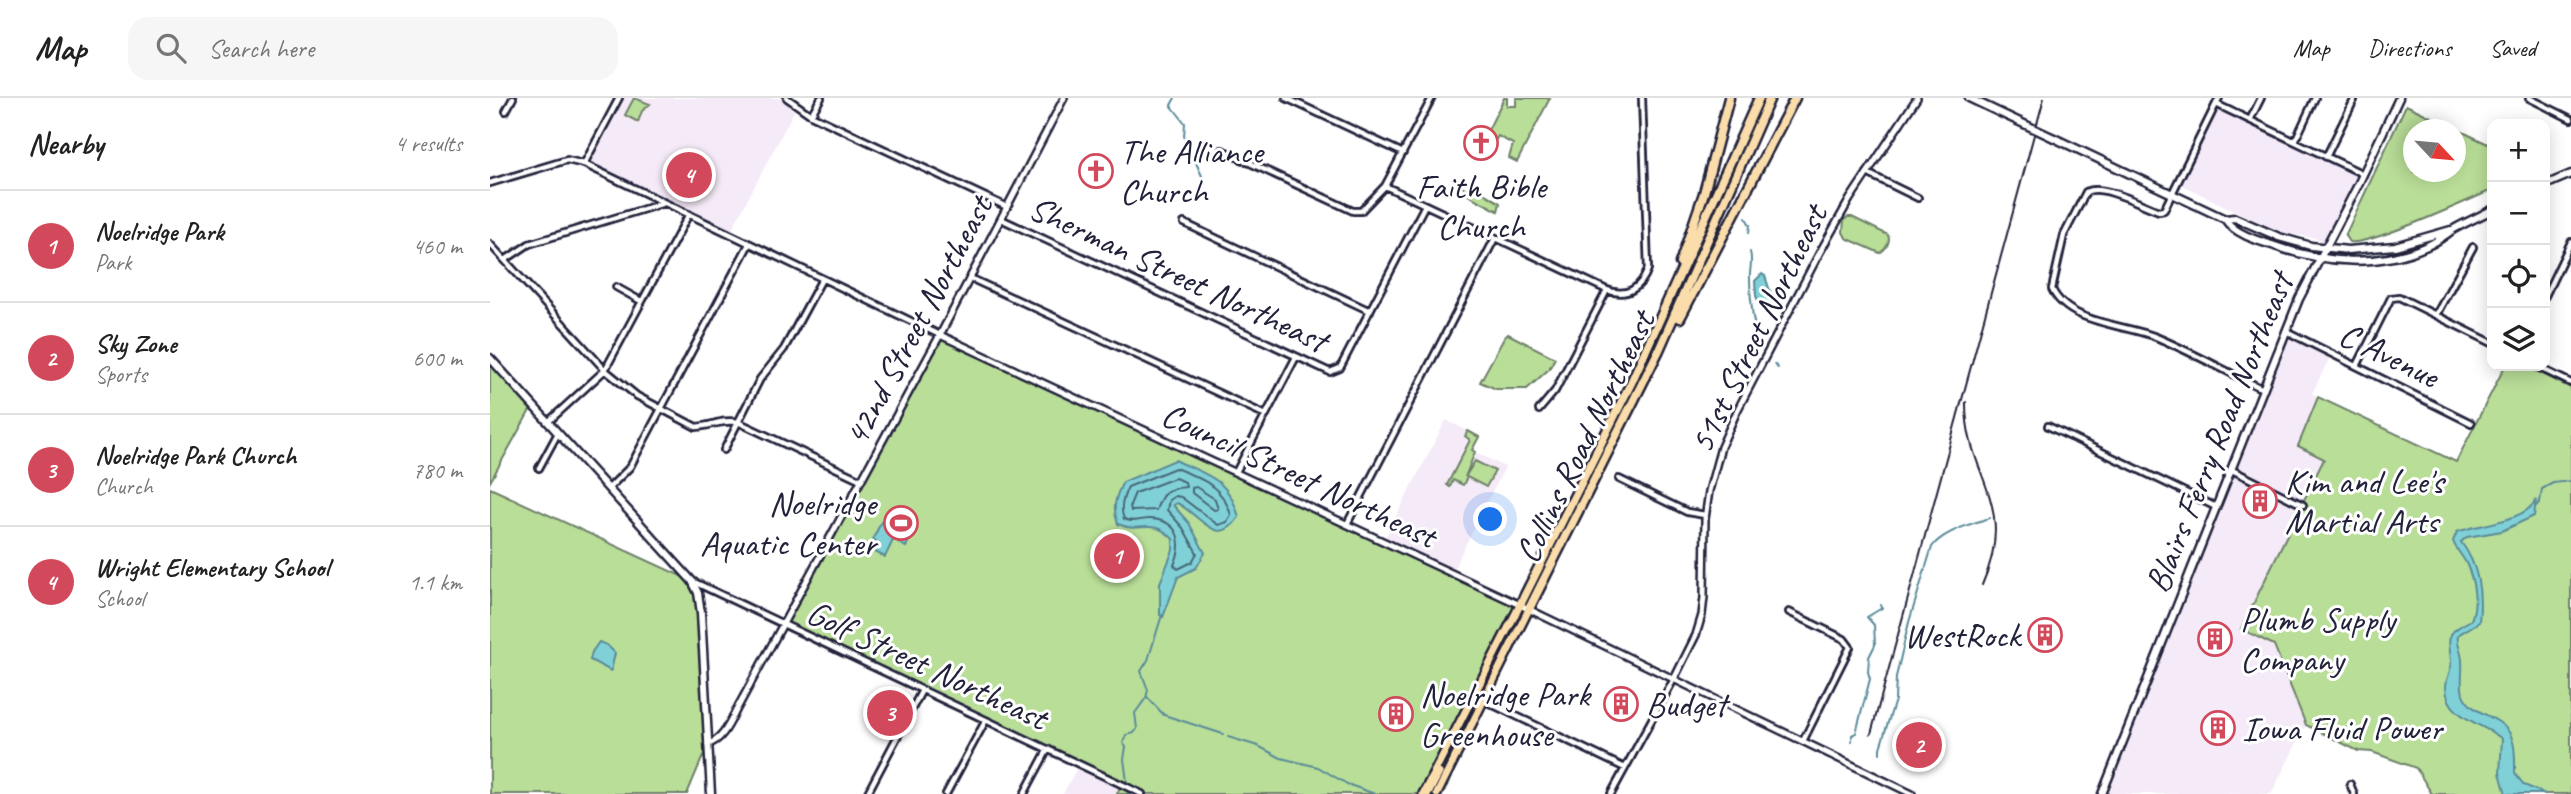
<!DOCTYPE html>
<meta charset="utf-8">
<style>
:root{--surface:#fff;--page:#f6f6f6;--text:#222;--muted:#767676;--line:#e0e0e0;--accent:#d1495b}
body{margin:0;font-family:Caveat,sans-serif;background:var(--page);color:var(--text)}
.controls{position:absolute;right:21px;top:21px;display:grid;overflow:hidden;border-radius:14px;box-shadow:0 4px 18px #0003}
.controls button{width:63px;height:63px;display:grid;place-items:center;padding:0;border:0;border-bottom:2px solid var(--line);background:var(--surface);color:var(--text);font:35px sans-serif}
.compass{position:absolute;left:1913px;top:21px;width:63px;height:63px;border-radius:50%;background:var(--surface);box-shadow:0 4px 18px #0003;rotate:116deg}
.you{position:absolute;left:1001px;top:422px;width:24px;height:24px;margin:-18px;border:5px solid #fff;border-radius:50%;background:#1a73e8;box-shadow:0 0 0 10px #1a73e833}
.badge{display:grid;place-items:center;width:46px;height:46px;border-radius:50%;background:var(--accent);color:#fff;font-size:23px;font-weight:700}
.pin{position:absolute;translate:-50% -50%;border:4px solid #fff;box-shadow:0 2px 7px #0006}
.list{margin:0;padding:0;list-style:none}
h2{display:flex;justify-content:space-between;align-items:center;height:91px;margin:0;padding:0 28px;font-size:30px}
h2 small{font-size:23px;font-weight:400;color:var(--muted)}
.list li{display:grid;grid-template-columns:46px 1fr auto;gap:21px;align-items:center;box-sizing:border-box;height:112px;padding:0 28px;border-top:2px solid var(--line)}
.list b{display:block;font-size:26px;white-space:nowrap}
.list p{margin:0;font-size:23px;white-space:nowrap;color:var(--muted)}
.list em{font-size:23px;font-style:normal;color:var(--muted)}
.icon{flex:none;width:38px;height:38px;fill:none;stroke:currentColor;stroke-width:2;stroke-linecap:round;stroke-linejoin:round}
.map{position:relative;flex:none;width:2081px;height:696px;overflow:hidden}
header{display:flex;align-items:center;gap:42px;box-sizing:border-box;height:98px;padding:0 35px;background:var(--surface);border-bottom:2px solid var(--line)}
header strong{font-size:33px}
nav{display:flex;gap:38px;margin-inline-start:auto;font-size:24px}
.search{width:490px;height:63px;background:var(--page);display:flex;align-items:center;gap:18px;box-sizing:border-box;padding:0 24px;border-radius:21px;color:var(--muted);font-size:26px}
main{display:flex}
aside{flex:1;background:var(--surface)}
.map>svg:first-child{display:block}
.built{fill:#f5eaf7}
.green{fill:#b9de98;stroke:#6e806a;stroke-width:2;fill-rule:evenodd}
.water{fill:#80d1d7;stroke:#5a8b99;stroke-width:2}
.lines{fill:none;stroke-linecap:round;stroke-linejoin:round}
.shore{stroke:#486879;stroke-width:2}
.stream{stroke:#5a8b99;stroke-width:2}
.minor-casing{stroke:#22223b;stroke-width:10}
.tertiary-casing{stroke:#22223b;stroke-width:10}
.secondary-casing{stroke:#22223b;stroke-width:11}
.trunk-casing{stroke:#22223b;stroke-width:12}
.motorway-casing{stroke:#22223b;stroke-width:13}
.minor{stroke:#fff;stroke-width:4.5}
.tertiary{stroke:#fff;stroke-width:5}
.secondary{stroke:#fff;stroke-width:6}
.trunk{stroke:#faddab;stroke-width:7}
.motorway{stroke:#faddab;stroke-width:8}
.rail{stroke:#22223b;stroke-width:2}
.secondary-bridge-casing{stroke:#22223b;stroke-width:11;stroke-linecap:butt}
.secondary-bridge{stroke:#fff;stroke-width:6}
.labels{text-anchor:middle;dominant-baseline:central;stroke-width:6;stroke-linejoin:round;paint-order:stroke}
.poi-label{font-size:35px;fill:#22223b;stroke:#fff;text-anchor:start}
.street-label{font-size:35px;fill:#22223b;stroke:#fff}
</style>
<header>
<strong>Map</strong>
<div class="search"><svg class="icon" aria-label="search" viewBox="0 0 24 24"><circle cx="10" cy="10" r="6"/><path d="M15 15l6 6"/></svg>Search here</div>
<nav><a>Map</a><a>Directions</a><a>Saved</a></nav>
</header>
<main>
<aside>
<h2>Nearby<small>4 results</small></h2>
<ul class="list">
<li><span class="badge">1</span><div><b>Noelridge Park</b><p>Park</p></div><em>460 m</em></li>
<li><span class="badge">2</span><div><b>Sky Zone</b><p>Sports</p></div><em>600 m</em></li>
<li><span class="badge">3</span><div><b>Noelridge Park Church</b><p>Church</p></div><em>780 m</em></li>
<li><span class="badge">4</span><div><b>Wright Elementary School</b><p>School</p></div><em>1.1 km</em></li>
</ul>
</aside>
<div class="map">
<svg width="2081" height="696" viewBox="0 0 2081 696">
<rect width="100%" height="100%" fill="#fff"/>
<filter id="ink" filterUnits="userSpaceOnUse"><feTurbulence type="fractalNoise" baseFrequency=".0143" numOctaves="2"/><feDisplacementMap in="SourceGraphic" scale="14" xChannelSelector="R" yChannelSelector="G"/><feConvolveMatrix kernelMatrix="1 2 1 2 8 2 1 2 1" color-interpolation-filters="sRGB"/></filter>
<g filter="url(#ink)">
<!-- built -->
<path class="built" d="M 134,0 L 291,0 L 304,13 L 241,133 L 103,65 L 101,61 Z
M 1726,6 L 1873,76 L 1839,143 L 1830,143 L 1826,140 L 1799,136 L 1778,129 L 1688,85 Z
M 1796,233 L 1842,255 L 1822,295 L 1828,299 L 1808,348 L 1834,360 L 1752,531 L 1784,547 L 1816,627 L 1781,696 L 1612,696 Z
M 956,322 L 989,339 L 983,353 L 1015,369 L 963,472 L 895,440 Z
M 589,666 L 631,686 L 627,696 L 573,696 Z"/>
<!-- green -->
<path class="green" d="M 144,0 L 160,6 L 152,13 L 148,24 L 135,17 Z
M 1014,0 L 1017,0 L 1017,8 L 1026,8 L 1026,0 L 1060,0 L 1027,64 L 1019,60 L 1023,46 L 1008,38 L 1005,43 L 995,38 Z
M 1916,7 L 2002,48 L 2002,92 C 1979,102 1877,149 1859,144 L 1855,138 ZM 1924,32 L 1966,32 L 1966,74 L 1924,74 Z
M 964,84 L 984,95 L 987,91 L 1010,105 L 1008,113 L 961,88 Z
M 1358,119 L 1362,119 L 1398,137 C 1401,144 1396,151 1390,155 L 1356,140 L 1353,134 L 1354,122 Z
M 1018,236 L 1065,260 L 1059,271 L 1037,291 L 1006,291 L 990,284 L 1014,240 Z
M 450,237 L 1030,507 L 933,696 L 627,696 L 631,687 L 292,525 Z
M 0,265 L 43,307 L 0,384 Z
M 2015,268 L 2036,268 L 2081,290 L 2081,696 L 1942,696 L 1926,670 L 1882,654 L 1868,653 L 1816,627 L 1784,547 L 1751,531 L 1834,361 L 1808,348 L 1828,299 L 1966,364 Z
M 978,333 L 989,339 L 982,352 L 985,354 L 975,379 L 985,363 L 1005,373 L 996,389 L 977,379 L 973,387 L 963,382 L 960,389 L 957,387 L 980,342 L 975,338 Z
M 0,390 L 202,483 L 208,495 L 218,646 L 197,696 L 0,696 Z"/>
<!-- water -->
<path class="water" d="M 1272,176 L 1275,178 L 1281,196 L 1280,205 L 1276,209 L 1270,207 L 1266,198 L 1265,183 Z
M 685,362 C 719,378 738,380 749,419 C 727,452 711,417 687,405 L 683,407 L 699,425 L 715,455 L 706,470 L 688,479 L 673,519 L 670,517 L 670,485 L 683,452 L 683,441 C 660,418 652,437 628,426 C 622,411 625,399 633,384 Z
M 2046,402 L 2044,418 L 2012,433 L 1977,439 L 1971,444 C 1989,468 1992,495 1989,524 L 1968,537 C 1966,546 1972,554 1972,563 C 1973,572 1970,587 1973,596 C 1980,616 2008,617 2019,634 C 2026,645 2025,663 2025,676 L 2034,687 L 2055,696 L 2016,696 L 2010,675 L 2012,641 C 1995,626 1956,620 1956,589 C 1956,580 1962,572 1961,563 C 1958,535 1956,536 1981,522 C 1988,505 1984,483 1977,467 C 1973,458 1966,452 1963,443 L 1967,434 C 1987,426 2035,424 2046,402 Z
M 402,417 L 415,420 L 423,432 L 416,449 L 409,445 L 413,438 L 402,432 L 406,436 L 395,459 L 385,454 L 389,445 L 383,441 L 391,424 Z
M 109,544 L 117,547 L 125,555 L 121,573 L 100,562 L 102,554 Z"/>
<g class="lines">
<!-- shore -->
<path class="shore" d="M 685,370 C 711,380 733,388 741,417 L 737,424 L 728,427 L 691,399 L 685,398 L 679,402 L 677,412 L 693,430 L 707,455 L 702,464 L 688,471 L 684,467 C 694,445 690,423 661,421 C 651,420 644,426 634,421 C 629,410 633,399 638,389 Z
M 685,380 L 695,384 L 696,389 C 675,391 673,393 666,412 L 641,413 L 640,407 L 645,395 Z
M 706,389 L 725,401 L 728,411 L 724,412 L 702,395 L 702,390 Z"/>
<!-- stream -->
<path class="stream" d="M 685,0 L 681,7 L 695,25 L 694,38 L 712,78
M 1256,120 L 1260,127 L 1259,135
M 1260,154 C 1263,164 1259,172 1260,182 C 1260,198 1263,236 1272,247
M 1284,266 L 1288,270
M 2045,409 L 2050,404 L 2052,391 L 2063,385 L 2081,383
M 657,599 L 674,617 L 733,636
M 738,639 L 768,648 L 791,660 L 828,669 L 857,686 L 885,696
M 1362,643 L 1362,637 L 1366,635 L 1380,581 L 1378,574 L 1379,559 L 1385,547 L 1384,527 L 1377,519 L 1392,510 L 1391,507
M 1390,655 L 1390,650 L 1405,602 L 1406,579 L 1419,524 L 1442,449 C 1452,434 1482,425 1500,420
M 637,684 L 634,661 L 636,649 L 633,645 L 636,637 L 644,635 L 647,631 L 645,615 L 656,600 L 658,592 L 651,573 L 658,562 L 672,517
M 637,693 L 638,696"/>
<!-- minor casing -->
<g class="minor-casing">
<path id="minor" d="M 297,0 L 321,17 L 517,109
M 796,0 L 913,55
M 1729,0 L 1674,112 L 1669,113 C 1652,107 1611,85 1596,94 L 1574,137 L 1562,191 C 1578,226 1634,226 1666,239 C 1702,254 1737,274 1773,291
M 2039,0 L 2081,21
M 1726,6 L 1873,76
M 16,13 L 23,0
M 321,17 L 331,0
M 1760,22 L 1771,0
M 1805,43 L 1825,0
M 732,52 L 863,113 L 871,113 L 895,88 L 942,0
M 1836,59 L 1865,0
M 94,66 L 129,0
M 1377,75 L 1428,100
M 0,85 L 77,62 L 94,66 L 450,237
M 895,88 L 1117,192 L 1065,293 L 1049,312
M 511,121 L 840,274 L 850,270 L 935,107
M 694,125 L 880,213
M 0,146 L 115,272 L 147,298 L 206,329 C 222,328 232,321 248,324 L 371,382
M 15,162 L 39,146 L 174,105
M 480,180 L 776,317
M 126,189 L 151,203
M 1117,192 C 1137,200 1151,190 1158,171 L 1152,0
M 2055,198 L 2081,144
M 1946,217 L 1983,149
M 1796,233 L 1981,325
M 1867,268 L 1901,200 L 1909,199 L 2002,245
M 2046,268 L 2081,285
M 58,324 L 115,272 L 199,116
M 1558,328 L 1726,409
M 234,352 L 270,281 L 294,251 L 332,181
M 49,370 L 68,335
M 1742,372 L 1813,407
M 746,374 L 806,259
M 1129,381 L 1197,414 L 1215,417
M 119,390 L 140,369 L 259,146
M 857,426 L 1005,140
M 202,483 L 652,696
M 1299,514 L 1354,541 L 1360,549 L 1313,643
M 995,603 L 1135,670
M 1860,686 L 1864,696
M 377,696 L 432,592
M 456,696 L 496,622
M 534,696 L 558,651
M 1121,696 L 1184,581"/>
</g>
<!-- tertiary casing -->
<g class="tertiary-casing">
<path id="tertiary" d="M 450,237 L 1030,507 L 1422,696
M 1184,581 L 1206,537 L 1212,517 L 1214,499 L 1215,421 L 1219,393 L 1231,349 L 1247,313 L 1330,154 L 1360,101 L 1427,0
M 218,646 C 234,642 241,621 249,607 L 450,237 L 574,0"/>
</g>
<!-- secondary casing -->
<g class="secondary-casing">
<path id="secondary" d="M 1479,0 L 1517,18
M 1564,40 L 1735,121 C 1744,136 1769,143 1785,148 C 1833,165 1889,170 1937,148 C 1947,144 1955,137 1964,131 C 1976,124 1990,118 2002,112
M 2055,87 L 2081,76
M 1735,121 L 1745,120 L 1789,139 L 1821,148 L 1858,152 L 1905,148 L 1961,132
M 0,260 L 202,483 L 208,495 L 211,515 L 221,696
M 1612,696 L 1809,201 L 1867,89 L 1909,0"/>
</g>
<!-- trunk casing -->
<g class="trunk-casing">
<path id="trunk" d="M 933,696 L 1030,507
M 938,696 L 949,675
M 947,696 L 1039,511"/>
</g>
<!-- motorway casing -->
<g class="motorway-casing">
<path id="motorway" d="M 1190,165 L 1214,95 L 1239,0
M 1190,220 L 1305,0
M 1030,507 L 1141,285 L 1269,0
M 1039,511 L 1169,252 L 1280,0"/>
</g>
<!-- minor -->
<use href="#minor" class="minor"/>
<!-- tertiary -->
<use href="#tertiary" class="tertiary"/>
<!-- secondary -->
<use href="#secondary" class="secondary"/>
<!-- trunk -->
<use href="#trunk" class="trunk"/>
<!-- motorway -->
<use href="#motorway" class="motorway"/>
<!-- rail -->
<path class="rail" d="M 1476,304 C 1475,378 1529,404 1492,487
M 1381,636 L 1554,0"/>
<!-- secondary-bridge casing -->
<g class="secondary-bridge-casing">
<path id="secondary-bridge" d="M 1517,18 L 1564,40"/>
</g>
<!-- secondary-bridge -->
<use href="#secondary-bridge" class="secondary-bridge"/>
</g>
</g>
<!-- icons -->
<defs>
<g id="church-ring" transform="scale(1.75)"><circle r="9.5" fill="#fff" stroke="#d1495b" stroke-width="1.5"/><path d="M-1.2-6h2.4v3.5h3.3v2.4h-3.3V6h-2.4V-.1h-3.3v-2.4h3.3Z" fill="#d1495b"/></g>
<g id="building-ring" transform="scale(1.75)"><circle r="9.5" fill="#fff" stroke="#d1495b" stroke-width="1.5"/><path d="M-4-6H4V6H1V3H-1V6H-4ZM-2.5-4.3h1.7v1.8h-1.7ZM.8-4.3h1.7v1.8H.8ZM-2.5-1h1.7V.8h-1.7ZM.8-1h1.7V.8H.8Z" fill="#d1495b"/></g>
<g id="stadium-ring" transform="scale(1.75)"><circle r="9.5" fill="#fff" stroke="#d1495b" stroke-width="1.5"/><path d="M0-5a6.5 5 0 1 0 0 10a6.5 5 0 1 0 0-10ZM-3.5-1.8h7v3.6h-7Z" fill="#d1495b"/></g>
</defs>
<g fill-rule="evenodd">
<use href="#church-ring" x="991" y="45"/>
<use href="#church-ring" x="606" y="73"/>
<use href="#building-ring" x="1770" y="403"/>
<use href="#stadium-ring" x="411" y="425"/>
<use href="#building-ring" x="1555" y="537"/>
<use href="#building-ring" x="1725" y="541"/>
<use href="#building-ring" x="1131" y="606"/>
<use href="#building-ring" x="906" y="616"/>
<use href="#building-ring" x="1728" y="630"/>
</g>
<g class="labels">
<!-- poi labels -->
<g class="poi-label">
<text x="630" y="53">The Alliance<tspan x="630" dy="40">Church</tspan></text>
<text x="991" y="88" text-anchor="middle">Faith Bible<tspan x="991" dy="40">Church</tspan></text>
<text x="1795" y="383">Kim and Lee's<tspan x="1795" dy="40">Martial Arts</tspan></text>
<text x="386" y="405" text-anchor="end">Noelridge<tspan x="386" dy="40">Aquatic Center</tspan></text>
<text x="1750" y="521">Plumb Supply<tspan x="1750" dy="40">Company</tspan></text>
<text x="1530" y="537" text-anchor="end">WestRock</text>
<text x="930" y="596">Noelridge Park<tspan x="930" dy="40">Greenhouse</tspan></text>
<text x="1156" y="606">Budget</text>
<text x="1752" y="630">Iowa Fluid Power</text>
</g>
<!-- street labels -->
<g class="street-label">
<text transform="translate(688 176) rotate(25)">Sherman Street Northeast</text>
<text transform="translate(428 223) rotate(-62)">42nd Street Northeast</text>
<text transform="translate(1268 231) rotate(-64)">51st Street Northeast</text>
<text transform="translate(1899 257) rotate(26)">C Avenue</text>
<text transform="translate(1729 335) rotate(-68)">Blairs Ferry Road Northeast</text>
<text transform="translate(1095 339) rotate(-64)">Collins Road Northeast</text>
<text transform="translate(809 377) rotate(25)">Council Street Northeast</text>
<text transform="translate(437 567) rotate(25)">Golf Street Northeast</text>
</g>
</g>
</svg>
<div class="controls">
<button>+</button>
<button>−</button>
<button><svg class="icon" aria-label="locate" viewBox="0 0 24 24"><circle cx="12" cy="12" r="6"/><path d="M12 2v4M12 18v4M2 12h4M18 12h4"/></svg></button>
<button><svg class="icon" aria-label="layers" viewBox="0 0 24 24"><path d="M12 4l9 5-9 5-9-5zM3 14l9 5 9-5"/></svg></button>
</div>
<svg class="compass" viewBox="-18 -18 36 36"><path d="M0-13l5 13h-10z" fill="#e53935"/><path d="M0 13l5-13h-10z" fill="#767676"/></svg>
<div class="you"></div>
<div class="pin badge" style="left:627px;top:458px">1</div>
<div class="pin badge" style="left:1429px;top:647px">2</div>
<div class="pin badge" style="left:400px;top:615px">3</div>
<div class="pin badge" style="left:199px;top:77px">4</div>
</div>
</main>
